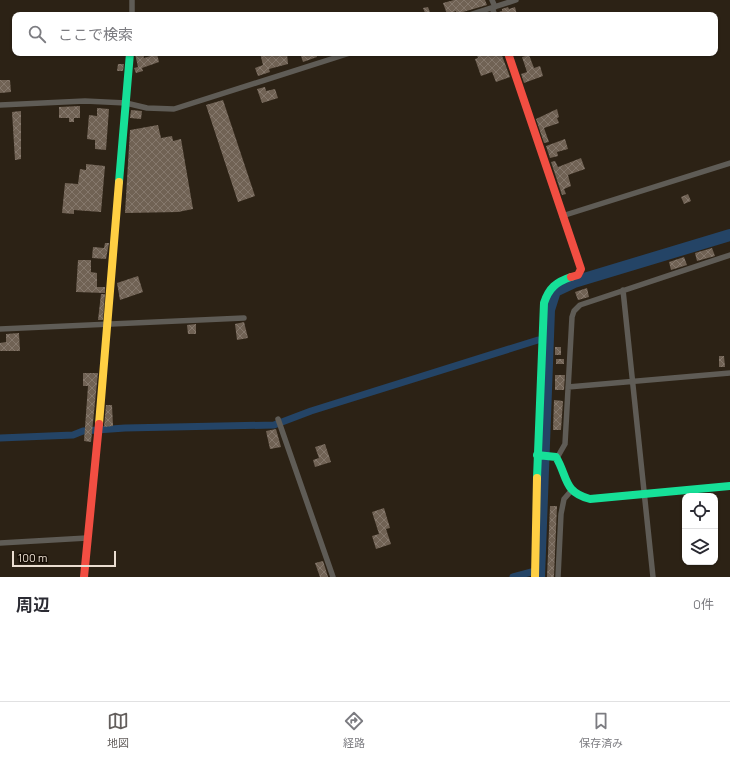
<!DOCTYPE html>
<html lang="ja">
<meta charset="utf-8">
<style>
:root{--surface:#fff;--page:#f7f7f7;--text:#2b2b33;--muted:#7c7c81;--line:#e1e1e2;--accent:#635e5c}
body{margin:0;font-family:Manrope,"Noto Sans JP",sans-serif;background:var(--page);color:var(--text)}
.controls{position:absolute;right:12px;bottom:12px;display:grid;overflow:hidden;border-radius:8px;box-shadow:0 1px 3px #0004}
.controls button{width:36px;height:36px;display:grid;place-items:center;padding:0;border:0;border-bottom:1px solid var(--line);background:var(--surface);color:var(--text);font:20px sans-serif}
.scale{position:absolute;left:12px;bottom:10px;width:104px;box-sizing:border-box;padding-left:4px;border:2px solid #eaddd0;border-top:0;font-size:11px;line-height:14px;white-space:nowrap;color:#eaddd0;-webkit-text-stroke:3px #170e05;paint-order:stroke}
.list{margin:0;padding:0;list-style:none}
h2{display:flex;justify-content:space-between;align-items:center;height:52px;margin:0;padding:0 16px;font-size:17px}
h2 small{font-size:13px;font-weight:400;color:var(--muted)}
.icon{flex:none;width:22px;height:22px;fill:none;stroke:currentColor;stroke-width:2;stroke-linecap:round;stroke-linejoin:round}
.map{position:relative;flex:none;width:730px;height:577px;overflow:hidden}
.search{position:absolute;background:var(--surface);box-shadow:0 1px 3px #0004;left:12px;right:12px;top:12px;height:44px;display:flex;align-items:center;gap:10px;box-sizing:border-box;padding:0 14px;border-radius:8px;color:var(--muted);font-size:15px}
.sheet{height:124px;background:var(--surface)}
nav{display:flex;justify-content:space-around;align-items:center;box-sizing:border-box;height:56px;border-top:1px solid var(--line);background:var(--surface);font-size:11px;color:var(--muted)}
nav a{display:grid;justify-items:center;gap:2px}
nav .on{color:var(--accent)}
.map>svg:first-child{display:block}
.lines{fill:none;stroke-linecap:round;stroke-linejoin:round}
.canal{stroke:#244466;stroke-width:7}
.river{stroke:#244466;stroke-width:12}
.building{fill:url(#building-cross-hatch)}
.street{stroke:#5f5c56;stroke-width:5.5}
.fast{stroke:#16e098;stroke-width:8}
.slow{stroke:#ffcf43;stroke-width:8}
.jam{stroke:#f24e42;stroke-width:8}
</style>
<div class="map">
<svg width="730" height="577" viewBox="0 0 730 577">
<defs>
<pattern id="building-cross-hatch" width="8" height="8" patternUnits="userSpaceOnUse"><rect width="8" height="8" fill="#706254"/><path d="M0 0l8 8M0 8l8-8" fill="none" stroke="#85786c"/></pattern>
</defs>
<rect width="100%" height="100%" fill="#2c2215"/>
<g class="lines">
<!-- canal -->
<path class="canal" d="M 0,438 L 73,435 L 83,431 L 125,428 L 274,425 L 311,411 L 538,340
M 513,577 L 539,570"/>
<!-- river -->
<path class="river" d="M 539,577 L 549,310 L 555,291 L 574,282 L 730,235"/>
</g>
<!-- building -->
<path class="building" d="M 454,0 L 485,0 L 487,5 L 456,14 L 456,11 L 447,14 L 443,3 Z
M 428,7 L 431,15 L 426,15 L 423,8 Z
M 508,7 L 509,9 L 515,7 L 517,15 L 499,15 L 499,12 L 502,11 L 502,9 Z
M 143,53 L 144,58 L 157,54 L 159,62 L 142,68 L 143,71 L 136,73 L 134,68 L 138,67 L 135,54 Z
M 260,53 L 266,53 L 267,56 L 278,53 L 287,53 L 288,64 L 269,69 L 270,72 L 258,76 L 255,68 L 263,65 Z
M 300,53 L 316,53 L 317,57 L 303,62 Z
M 476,53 L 501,53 L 510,77 L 496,82 L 492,72 L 481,76 L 475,59 L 478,58 Z
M 529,55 L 534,68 L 540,66 L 543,76 L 524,83 L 521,74 L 527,72 L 522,57 Z
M 118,64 L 124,64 L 123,71 L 117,71 Z
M 0,80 L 10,80 L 11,92 L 0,93 Z
M 265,87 L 266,91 L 275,89 L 278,98 L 262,103 L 257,89 Z
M 223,100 L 255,196 L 238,202 L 206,105 Z
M 80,106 L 80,118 L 74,118 L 74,122 L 69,122 L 69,118 L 59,118 L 59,107 Z
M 97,108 L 109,109 L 106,150 L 95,149 L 95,140 L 87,139 L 89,115 L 97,116 Z
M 557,109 L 559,117 L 557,118 L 559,123 L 544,128 L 549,142 L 544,143 L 536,119 Z
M 131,110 L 142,111 L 141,119 L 130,118 Z
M 21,111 L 21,159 L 15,160 L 12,112 Z
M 158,125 L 161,138 L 172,136 L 173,141 L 181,139 L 193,209 L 178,212 L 125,213 L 130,130 Z
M 565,139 L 568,149 L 557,152 L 558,156 L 550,158 L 546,146 Z
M 581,158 L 585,169 L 568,175 L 571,186 L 564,189 L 566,194 L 562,195 L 551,162 L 555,161 L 558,167 Z
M 86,164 L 105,166 L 101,212 L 74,210 L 74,214 L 62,213 L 65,183 L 78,184 L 80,169 L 86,170 Z
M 688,194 L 691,201 L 684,204 L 681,197 Z
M 105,243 L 109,243 L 106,259 L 92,258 L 93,247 L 104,248 Z
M 712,248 L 715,256 L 697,261 L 695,253 Z
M 684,257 L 687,265 L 671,270 L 669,262 Z
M 78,260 L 91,260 L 91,272 L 97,273 L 97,287 L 105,287 L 105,293 L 76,292 Z
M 138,276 L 143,292 L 120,300 L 117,283 Z
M 587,288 L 589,297 L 578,300 L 575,292 Z
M 101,294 L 105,294 L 103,320 L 98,320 Z
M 244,322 L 248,338 L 237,340 L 235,324 Z
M 196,324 L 196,334 L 188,334 L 187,325 Z
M 19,333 L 20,351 L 0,351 L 0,343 L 6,342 L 6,334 Z
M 555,347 L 561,347 L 561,355 L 555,355 Z
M 719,356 L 724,356 L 725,367 L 719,367 Z
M 556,359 L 564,359 L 564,364 L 556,364 Z
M 83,373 L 98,373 L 91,442 L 84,441 L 88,386 L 83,386 Z
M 555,375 L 565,375 L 564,390 L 555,390 Z
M 554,400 L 563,401 L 561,430 L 553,430 Z
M 106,405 L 112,405 L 113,426 L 104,427 Z
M 276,429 L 281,447 L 270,449 L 266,431 Z
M 325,444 L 331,462 L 315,467 L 313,460 L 319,458 L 315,447 Z
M 550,506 L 557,506 L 554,577 L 547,577 Z
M 384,508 L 390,528 L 386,529 L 391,544 L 376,549 L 372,536 L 379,534 L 372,512 Z
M 323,561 L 325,567 L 328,577 L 320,577 L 315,563 Z"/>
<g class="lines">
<!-- street -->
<path class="street" d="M 132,0 L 132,15
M 492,0 L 495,7
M 492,8 L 495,15
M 469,15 L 516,0
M 0,105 L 85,101 L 126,103 L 147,108 L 174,109 L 350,53
M 562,216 L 730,163
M 623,290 L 653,577
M 0,329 L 244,318
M 568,387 L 730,373
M 278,419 L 333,577
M 557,458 L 565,444 L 572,317 L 574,311 L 580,305 L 730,255
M 0,543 L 87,538
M 558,577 L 561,514 L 564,499 L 571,491"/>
<!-- fast -->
<path class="fast" d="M 119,182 L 130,53
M 537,455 L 556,457 C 568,477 563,492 590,499 L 730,486
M 537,478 L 544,303 C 549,288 556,282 571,277"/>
<!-- slow -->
<path class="slow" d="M 99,424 L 119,182
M 535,577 L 537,478"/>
<!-- jam -->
<path class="jam" d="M 508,53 L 581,269 L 578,275 L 571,277
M 84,577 L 99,424"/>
</g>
</svg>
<div class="controls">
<button><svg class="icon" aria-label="locate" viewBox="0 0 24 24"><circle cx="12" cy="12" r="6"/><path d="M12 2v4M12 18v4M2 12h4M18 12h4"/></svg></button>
<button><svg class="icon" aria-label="layers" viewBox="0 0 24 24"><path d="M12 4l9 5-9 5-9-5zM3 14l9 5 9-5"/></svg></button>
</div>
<div class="scale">100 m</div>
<div class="search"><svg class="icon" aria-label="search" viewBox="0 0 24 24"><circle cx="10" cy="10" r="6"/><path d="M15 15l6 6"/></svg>ここで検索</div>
</div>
<section class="sheet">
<h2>周辺<small>0件</small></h2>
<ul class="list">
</ul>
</section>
<nav>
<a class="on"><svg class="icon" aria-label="map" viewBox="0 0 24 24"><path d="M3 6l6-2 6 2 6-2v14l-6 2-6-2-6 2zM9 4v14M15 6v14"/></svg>地図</a>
<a><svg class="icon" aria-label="directions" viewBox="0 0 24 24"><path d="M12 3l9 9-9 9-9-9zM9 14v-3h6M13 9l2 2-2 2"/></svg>経路</a>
<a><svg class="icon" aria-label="saved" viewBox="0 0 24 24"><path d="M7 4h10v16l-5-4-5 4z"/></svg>保存済み</a>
</nav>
